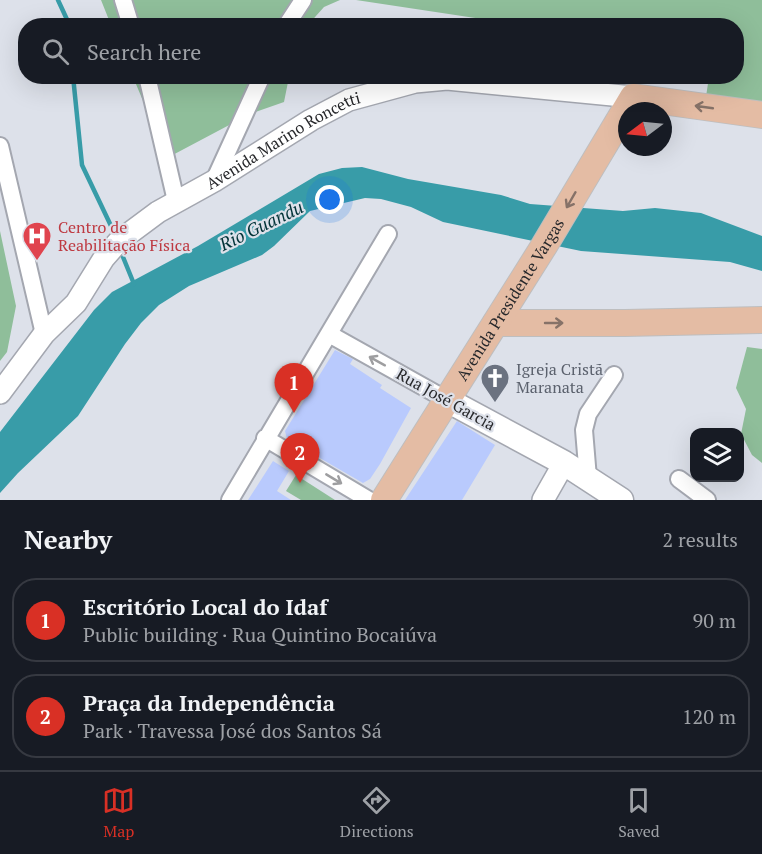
<!DOCTYPE html>
<meta charset="utf-8">
<style>
:root{--surface:#171b24;--page:#242831;--text:#f1f3f6;--muted:#9ea1a6;--line:#363941;--accent:#d93025}
body{margin:0;font-family:"PT Serif",serif;background:var(--page);color:var(--text)}
.controls{position:absolute;right:18px;bottom:18px;display:grid;overflow:hidden;border-radius:12px;box-shadow:0 6px 24px #0002}
.controls button{width:54px;height:54px;display:grid;place-items:center;padding:0;border:0;border-bottom:2px solid var(--line);background:var(--surface);color:var(--text);font:30px sans-serif}
.compass{position:absolute;left:618px;top:102px;width:54px;height:54px;border-radius:50%;background:var(--surface);box-shadow:0 6px 24px #0002;rotate:254deg}
.you{position:absolute;left:330px;top:200px;width:21px;height:21px;margin:-15px;border:4px solid #fff;border-radius:50%;background:#1a73e8;box-shadow:0 0 0 9px #1a73e833}
.badge{display:grid;place-items:center;width:39px;height:39px;border-radius:50%;background:var(--accent);color:#fff;font-size:20px;font-weight:700}
.pin{position:absolute;translate:-50% -50px;filter:drop-shadow(0 2px 3px #0008)}
.pin::after{content:'';position:absolute;top:32px;width:21px;height:18px;background:inherit;clip-path:polygon(0 0,100% 0,50% 100%)}
.list{margin:0;padding:0;list-style:none}
h2{display:flex;justify-content:space-between;align-items:center;height:78px;margin:0;padding:0 24px;font-size:26px}
h2 small{font-size:20px;font-weight:400;color:var(--muted)}
.list li{display:grid;grid-template-columns:39px 1fr auto;gap:18px;align-items:center;box-sizing:border-box;height:84px;margin:0 12px 12px;padding:0 12px;border:2px solid var(--line);border-radius:24px}
.list b{display:block;font-size:22px;white-space:nowrap}
.list p{margin:0;font-size:20px;white-space:nowrap;color:var(--muted)}
.list em{font-size:20px;font-style:normal;color:var(--muted)}
.icon{flex:none;width:33px;height:33px;fill:none;stroke:currentColor;stroke-width:2;stroke-linecap:round;stroke-linejoin:round}
.map{position:relative;flex:none;width:762px;height:500px;overflow:hidden}
.search{position:absolute;background:var(--surface);box-shadow:0 6px 24px #0002;left:18px;right:18px;top:18px;height:66px;display:flex;align-items:center;gap:15px;box-sizing:border-box;padding:0 21px;border-radius:24px;color:var(--muted);font-size:22px}
.sheet{height:270px;background:var(--surface)}
nav{display:flex;justify-content:space-around;align-items:center;box-sizing:border-box;height:84px;border-top:2px solid var(--line);background:var(--surface);font-size:16px;color:var(--muted)}
nav a{display:grid;justify-items:center;gap:3px}
nav .on{color:var(--accent)}
.map>svg:first-child{display:block}
.green{fill:#8fbe9a}
.water{fill:#389ca8}
.lines{fill:none;stroke-linecap:round;stroke-linejoin:round}
.stream{stroke:#389ca8;stroke-width:4.5}
.building{fill:#b9cafd}
.minor-casing{stroke:#a4a7b0;stroke-width:20}
.tertiary-casing{stroke:#a4a7b0;stroke-width:24}
.secondary-casing{stroke:#a4a7b0;stroke-width:27}
.primary-casing{stroke:#bebebf;stroke-width:28}
.minor{stroke:#fff;stroke-width:16}
.tertiary{stroke:#fff;stroke-width:21}
.secondary{stroke:#fff;stroke-width:24}
.primary{stroke:#e4bca4;stroke-width:26}
.oneway{stroke:#867268}
.oneway2{stroke:#9e9ea0}
.labels{text-anchor:middle;dominant-baseline:central;stroke-width:4.5;stroke-linejoin:round;paint-order:stroke}
.street-label{font-size:16px;fill:#27282b;stroke:#dde1ea}
.health-label{font-size:16px;fill:#be3a42;stroke:#dde1ea;text-anchor:start}
.worship-label{font-size:16px;fill:#5b616d;stroke:#dde1ea;text-anchor:start}
.water-label{font-size:18px;font-style:italic;fill:#023338;stroke:#dde1ea}
</style>
<div class="map">
<svg width="762" height="500" viewBox="0 0 762 500">
<rect width="100%" height="100%" fill="#dde1ea"/>
<!-- green -->
<path class="green" d="M 101,0 L 340,0 L 324,7 L 307,26 L 111,25 Z
M 356,0 L 762,0 L 762,107 L 705,103 L 709,77 L 736,76 L 736,26 L 522,25 Z
M 133,77 L 289,77 L 284,102 L 250,114 L 167,158 Z
M 0,231 L 16,306 L 7,352 L 0,361 Z
M 747,347 L 762,349 L 762,463 L 752,455 L 741,434 L 746,409 L 736,388 Z
M 296,475 L 335,500 L 301,500 L 286,491 Z"/>
<!-- water -->
<path class="water" d="M 362,167 L 408,179 L 501,195 L 530,204 L 623,211 L 655,208 L 701,213 L 762,236 L 762,271 L 730,262 L 581,251 L 443,222 L 411,207 L 381,199 L 365,198 L 310,211 L 274,246 L 262,255 L 189,286 L 159,305 L 141,323 L 125,344 L 78,416 L 18,473 L 0,493 L 0,432 L 94,310 L 112,292 L 198,246 L 319,174 L 342,168 Z"/>
<g class="lines">
<!-- stream -->
<path class="stream" d="M 58,0 L 70,26
M 73,76 L 82,165 L 112,228
M 123,257 L 134,284"/>
</g>
<!-- building -->
<path class="building" d="M 335,350 L 353,359 L 350,364 L 382,385 L 380,388 L 411,408 L 380,464 L 370,479 L 363,483 L 287,439 L 285,431 Z
M 457,421 L 495,445 L 462,500 L 405,500 Z
M 273,461 L 289,471 L 277,491 L 291,500 L 248,500 Z"/>
<g class="lines">
<!-- minor casing -->
<g class="minor-casing">
<path id="minor" d="M 123,0 L 131,26
M 286,26 L 303,0
M 147,76 L 176,201
M 0,146 L 44,334
M 214,181 L 262,76
M 329,334 L 447,400
M 265,438 L 369,500
M 588,478 L 584,430 L 588,414 L 614,375
M 679,479 L 707,500
M 230,500 L 388,234"/>
</g>
<!-- tertiary casing -->
<g class="tertiary-casing">
<g id="tertiary">
<path id="s1" d="M 0,393 L 44,334 L 76,303 L 104,258 L 119,241 L 158,212 L 214,181 L 311,120 L 349,100 L 415,82 L 447,79 L 633,97"/>
<path d="M 543,500 L 564,463"/>
</g>
</g>
<!-- secondary casing -->
<g class="secondary-casing">
<path id="secondary" d="M 447,400 L 564,463 L 621,500"/>
</g>
<!-- primary casing -->
<g class="primary-casing">
<g id="primary">
<path d="M 496,323 L 625,323 L 762,320"/>
<path id="s2" d="M 384,500 L 544,246 L 633,97 L 762,115"/>
</g>
</g>
<!-- minor -->
<use href="#minor" class="minor"/>
<!-- tertiary -->
<use href="#tertiary" class="tertiary"/>
<!-- secondary -->
<use href="#secondary" class="secondary"/>
<!-- primary -->
<use href="#primary" class="primary"/>
</g>
<!-- one-way arrows -->
<defs><path id="oneway-shaft" d="M-6 0H5M1.5-3L5.5 0L1.5 3" fill="none" stroke-width="1.6" stroke-linecap="round" stroke-linejoin="round" transform="scale(1.5)"/></defs>
<g class="oneway">
<use href="#oneway-shaft" transform="translate(704 107) rotate(-172)"/>
<use href="#oneway-shaft" transform="translate(571 200) rotate(120)"/>
<use href="#oneway-shaft" transform="translate(554 323)"/>
</g>
<g class="oneway2">
<use href="#oneway-shaft" transform="translate(377 361) rotate(-151)"/>
<use href="#oneway-shaft" transform="translate(334 479) rotate(31)"/>
</g>
<!-- icons -->
<defs>
<g id="hospital-pin" transform="scale(1.5)"><path d="M0 17L-7.5 6A9.5 9.5 0 1 1 7.5 6Z" fill="#e0444e" stroke="#dde1ea"/><path d="M-5-5h3v3.5h4V-5h3V5h-3V1.5h-4V5h-3Z" fill="#fff"/></g>
<g id="church-pin" transform="scale(1.5)"><path d="M0 17L-7.5 6A9.5 9.5 0 1 1 7.5 6Z" fill="#6b7280" stroke="#dde1ea"/><path d="M-1.2-6h2.4v3.5h3.3v2.4h-3.3V6h-2.4V-.1h-3.3v-2.4h3.3Z" fill="#fff"/></g>
</defs>
<g fill-rule="evenodd">
<use href="#hospital-pin" x="37" y="236"/>
<use href="#church-pin" x="495" y="378"/>
</g>
<g class="labels">
<!-- street labels -->
<g class="street-label">
<text stroke="none"><textPath href="#s1" startOffset="387">Avenida Marino Roncetti</textPath></text>
<text stroke="none"><textPath href="#s2" startOffset="237">Avenida Presidente Vargas</textPath></text>
<text transform="translate(446 399) rotate(29)">Rua José Garcia</text>
</g>
<!-- health labels -->
<g class="health-label">
<text x="58" y="227">Centro de<tspan x="58" dy="18">Reabilitação Física</tspan></text>
</g>
<!-- worship labels -->
<g class="worship-label">
<text x="516" y="369">Igreja Cristã<tspan x="516" dy="18">Maranata</tspan></text>
</g>
<!-- water labels -->
<g class="water-label">
<text transform="translate(261 225) rotate(-26)">Rio Guandu</text>
</g>
</g>
</svg>
<div class="controls">
<button><svg class="icon" aria-label="layers" viewBox="0 0 24 24"><path d="M12 4l9 5-9 5-9-5zM3 14l9 5 9-5"/></svg></button>
</div>
<svg class="compass" viewBox="-18 -18 36 36"><path d="M0-13l5 13h-10z" fill="#e53935"/><path d="M0 13l5-13h-10z" fill="#9ea1a6"/></svg>
<div class="you"></div>
<div class="pin badge" style="left:294px;top:413px">1</div>
<div class="pin badge" style="left:300px;top:483px">2</div>
<div class="search"><svg class="icon" aria-label="search" viewBox="0 0 24 24"><circle cx="10" cy="10" r="6"/><path d="M15 15l6 6"/></svg>Search here</div>
</div>
<section class="sheet">
<h2>Nearby<small>2 results</small></h2>
<ul class="list">
<li><span class="badge">1</span><div><b>Escritório Local do Idaf</b><p>Public building · Rua Quintino Bocaiúva</p></div><em>90 m</em></li>
<li><span class="badge">2</span><div><b>Praça da Independência</b><p>Park · Travessa José dos Santos Sá</p></div><em>120 m</em></li>
</ul>
</section>
<nav>
<a class="on"><svg class="icon" aria-label="map" viewBox="0 0 24 24"><path d="M3 6l6-2 6 2 6-2v14l-6 2-6-2-6 2zM9 4v14M15 6v14"/></svg>Map</a>
<a><svg class="icon" aria-label="directions" viewBox="0 0 24 24"><path d="M12 3l9 9-9 9-9-9zM9 14v-3h6M13 9l2 2-2 2"/></svg>Directions</a>
<a><svg class="icon" aria-label="saved" viewBox="0 0 24 24"><path d="M7 4h10v16l-5-4-5 4z"/></svg>Saved</a>
</nav>
